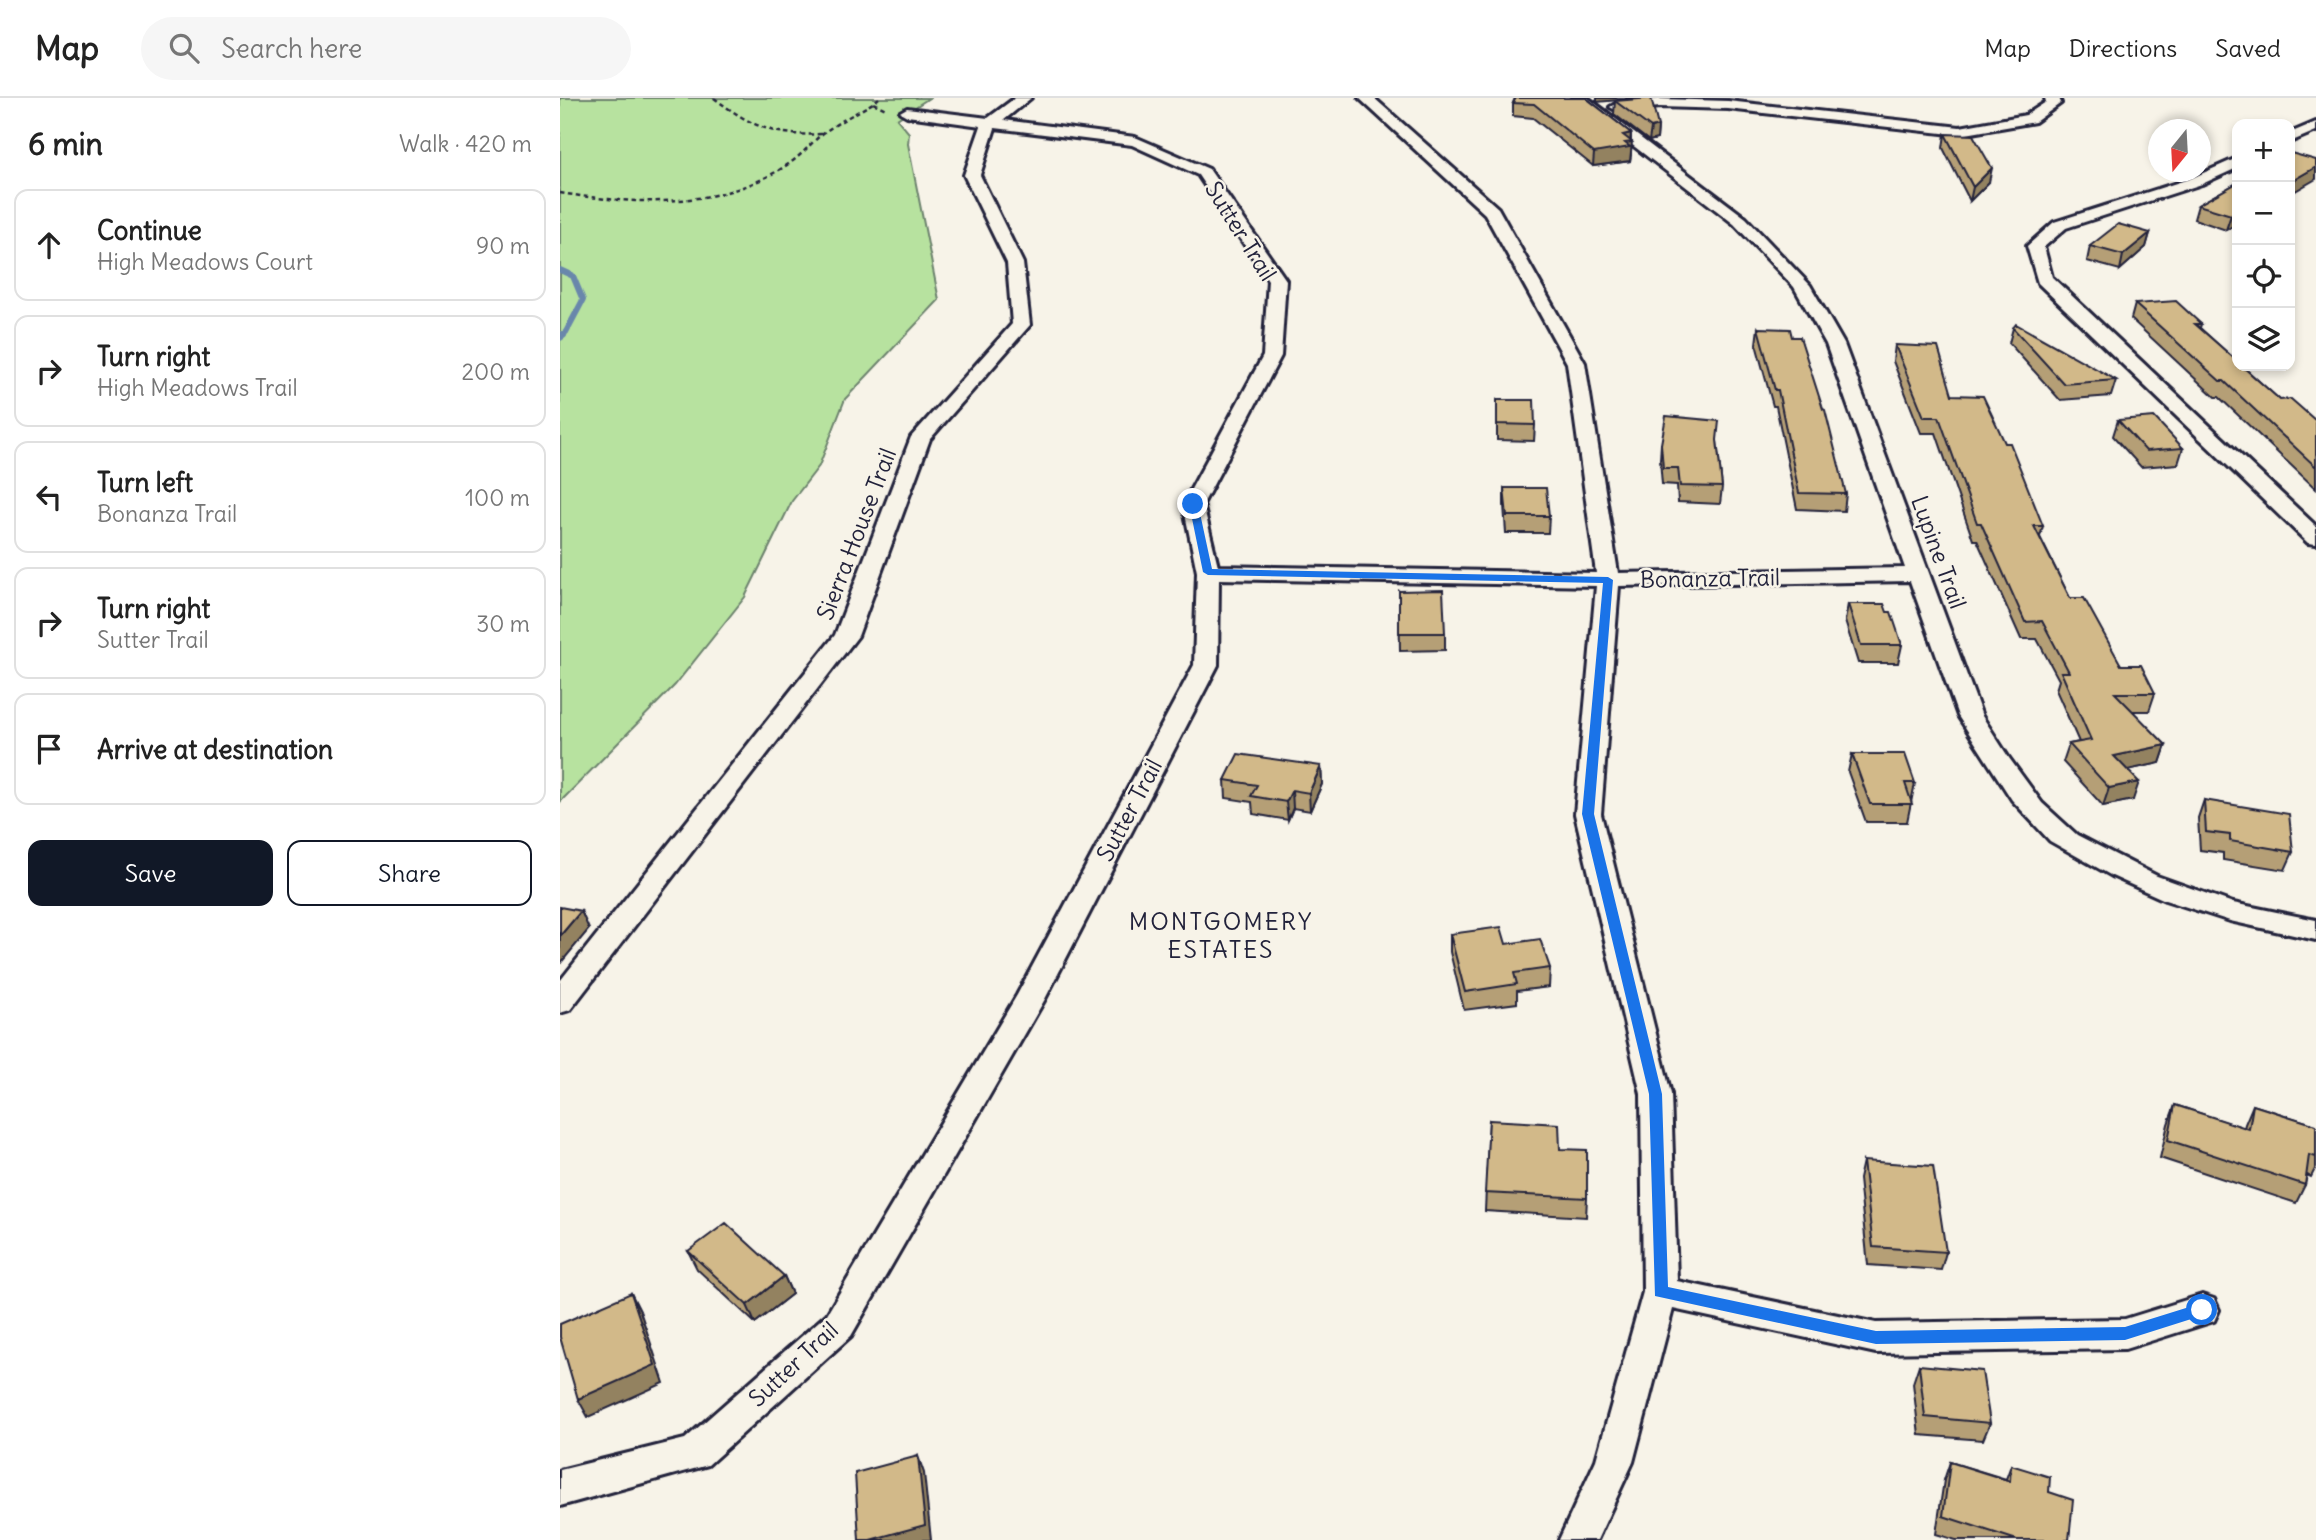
<!DOCTYPE html>
<meta charset="utf-8">
<style>
:root{--surface:#fff;--page:#f6f6f6;--text:#222;--muted:#767676;--line:#e0e0e0;--accent:#111827}
body{margin:0;font-family:Delius,sans-serif;background:var(--page);color:var(--text)}
.controls{position:absolute;right:21px;top:21px;display:grid;overflow:hidden;border-radius:14px;box-shadow:0 4px 10px #0003}
.controls button{width:63px;height:63px;display:grid;place-items:center;padding:0;border:0;border-bottom:2px solid var(--line);background:var(--surface);color:var(--text);font:35px sans-serif}
.compass{position:absolute;left:1588px;top:21px;width:63px;height:63px;border-radius:50%;background:var(--surface);box-shadow:0 4px 10px #0003;rotate:198deg}
.stop{position:absolute;width:21px;height:21px;margin:-16px;border:5px solid #1a73e8;border-radius:50%;background:#fff}
.stop.end{background:#1a73e8;border-color:#fff;box-shadow:0 2px 7px #0008}
.list{margin:0;padding:0;list-style:none}
h2{display:flex;justify-content:space-between;align-items:center;height:91px;margin:0;padding:0 28px;font-size:30px}
h2 small{font-size:23px;font-weight:400;color:var(--muted)}
.list li{display:grid;grid-template-columns:46px 1fr auto;gap:21px;align-items:center;box-sizing:border-box;height:112px;margin:0 14px 14px;padding:0 14px;border:2px solid var(--line);border-radius:14px}
.list b{display:block;font-size:26px;white-space:nowrap}
.list p{margin:0;font-size:23px;white-space:nowrap;color:var(--muted)}
.list em{font-size:23px;font-style:normal;color:var(--muted)}
.actions{display:flex;gap:14px;padding:21px 28px}
.actions a{flex:1;padding:16px 0;border:2px solid var(--accent);border-radius:14px;text-align:center;font-size:24px;color:var(--accent)}
.actions .main{background:var(--accent);color:#fff}
.icon{flex:none;width:38px;height:38px;fill:none;stroke:currentColor;stroke-width:2;stroke-linecap:round;stroke-linejoin:round}
.map{position:relative;flex:none;width:1756px;height:1442px;overflow:hidden}
header{display:flex;align-items:center;gap:42px;box-sizing:border-box;height:98px;padding:0 35px;background:var(--surface);border-bottom:2px solid var(--line)}
header strong{font-size:33px}
nav{display:flex;gap:38px;margin-inline-start:auto;font-size:24px}
.search{width:490px;height:63px;background:var(--page);display:flex;align-items:center;gap:18px;box-sizing:border-box;padding:0 24px;border-radius:38px;color:var(--muted);font-size:26px}
main{display:flex}
aside{flex:1;background:var(--surface)}
.map>svg:first-child{display:block}
.green{fill:#b7e29f;stroke:#6c826d;stroke-width:2}
.lines{fill:none;stroke-linecap:round;stroke-linejoin:round}
.stream-far1{stroke:#6987ab;stroke-width:6}
.stream{stroke:#6987ab;stroke-width:8}
.minor-casing{stroke:#22223b;stroke-width:6}
.path{stroke:#22223b;stroke-width:2.5;stroke-dasharray:4.5 3.5;stroke-linecap:butt}
.minor{fill:#f7f3e8;fill-rule:evenodd}
.wall{fill:#b59f76;stroke:#22223b;stroke-width:2}
.shaded-wall{fill:#938260;stroke:#22223b;stroke-width:2}
.building{fill:#d2b989;stroke:#22223b;stroke-width:2}
.route{fill:#1a73e8}
.labels{text-anchor:middle;dominant-baseline:central;stroke-width:5;stroke-linejoin:round;paint-order:stroke}
.street-label{font-size:23px;fill:#22223b;stroke:#f7f3e8}
.neighbourhood-label{font-size:24px;letter-spacing:2px;fill:#22223b;stroke:#f7f3e8}
</style>
<header>
<strong>Map</strong>
<div class="search"><svg class="icon" aria-label="search" viewBox="0 0 24 24"><circle cx="10" cy="10" r="6"/><path d="M15 15l6 6"/></svg>Search here</div>
<nav><a>Map</a><a>Directions</a><a>Saved</a></nav>
</header>
<main>
<aside>
<h2>6 min<small>Walk · 420 m</small></h2>
<ul class="list">
<li><svg class="icon" aria-label="ahead" viewBox="0 0 24 24"><path d="M12 20V5M6 11l6-6 6 6"/></svg><div><b>Continue</b><p>High Meadows Court</p></div><em>90 m</em></li>
<li><svg class="icon" aria-label="right" viewBox="0 0 24 24"><path d="M7 20v-9h11M14 6l5 5-5 5"/></svg><div><b>Turn right</b><p>High Meadows Trail</p></div><em>200 m</em></li>
<li><svg class="icon" aria-label="left" viewBox="0 0 24 24"><path d="M17 20v-9H6M10 6l-5 5 5 5"/></svg><div><b>Turn left</b><p>Bonanza Trail</p></div><em>100 m</em></li>
<li><svg class="icon" aria-label="right" viewBox="0 0 24 24"><path d="M7 20v-9h11M14 6l5 5-5 5"/></svg><div><b>Turn right</b><p>Sutter Trail</p></div><em>30 m</em></li>
<li><svg class="icon" aria-label="arrive" viewBox="0 0 24 24"><path d="M6 21V4h12l-3 4 3 4H6"/></svg><div><b>Arrive at destination</b></div></li>
</ul>
<div class="actions"><a class="main">Save</a><a>Share</a></div>
</aside>
<div class="map">
<svg width="1756" height="1442" viewBox="0 0 1756 1442">
<rect width="100%" height="100%" fill="#f7f3e8"/>
<filter id="ink" filterUnits="userSpaceOnUse"><feTurbulence type="fractalNoise" baseFrequency=".0143" numOctaves="2"/><feDisplacementMap in="SourceGraphic" scale="14" xChannelSelector="R" yChannelSelector="G"/><feConvolveMatrix kernelMatrix="1 2 1 2 8 2 1 2 1" color-interpolation-filters="sRGB"/></filter>
<g filter="url(#ink)">
<!-- green -->
<path class="green" d="M 0,0 L 369,0 L 337,21 L 349,35 L 348,46 L 379,202 L 285,301 L 259,368 L 232,403 L 185,499 L 115,587 L 0,704 Z"/>
<g class="lines">
<!-- stream-far1 -->
<path class="stream-far1" d="M 0,172 L 13,178 L 23,202 L 6,234 L 0,239"/>
<!-- stream -->
<path class="stream" d="M 0,239 L 3,237"/>
<!-- minor casing -->
<g class="minor-casing">
<path id="minor" d="M 455,0 L 471,0 L 444,22 L 575,39 L 649,71 L 726,182 L 721,258 L 643,406 L 658,468 L 1036,475 L 1007,265 L 925,116 L 799,0 L 814,0 L 938,110 L 1025,265 L 1058,475 L 1345,470 L 1266,246 L 1234,189 L 1174,126 L 1012,0 L 1028,0 L 1186,120 L 1250,187 L 1284,246 L 1422,618 L 1449,660 L 1482,705 L 1517,737 L 1597,778 L 1673,805 L 1756,822 L 1756,842 L 1670,823 L 1605,802 L 1552,778 L 1490,743 L 1452,702 L 1398,618 L 1350,483 L 1059,488 L 1041,716 L 1111,996 L 1117,1183 L 1316,1225 L 1565,1221 L 1642,1197 L 1654,1201 L 1659,1212 L 1654,1223 L 1565,1251 L 1316,1255 L 1113,1211 L 1073,1364 L 1037,1442 L 999,1442 L 1036,1362 L 1083,1194 L 1081,996 L 1015,716 L 1036,488 L 659,481 L 658,567 L 485,901 L 291,1238 L 148,1367 L 0,1408 L 0,1372 L 125,1341 L 267,1216 L 457,897 L 634,567 L 637,474 L 623,406 L 703,258 L 708,182 L 638,77 L 572,47 L 435,30 L 420,77 L 463,165 L 470,227 L 370,341 L 298,538 L 10,912 L 0,915 L 0,883 L 275,537 L 351,339 L 452,226 L 447,165 L 404,77 L 421,28 L 347,18 L 340,14 L 347,10 L 428,20 Z
M 1485,0 L 1499,0 L 1501,5 L 1475,24 L 1400,37 L 1168,11 L 1100,9 L 1057,13 L 1050,9 L 1057,5 L 1100,1 L 1168,3 L 1400,29 L 1466,17 L 1486,4 Z
M 1756,24 L 1756,33 L 1730,44 L 1730,35 Z
M 1677,60 L 1677,70 L 1642,86 L 1506,130 L 1484,149 L 1492,179 L 1756,428 L 1756,446 L 1748,445 L 1478,185 L 1467,148 L 1494,124 L 1632,80 Z"/>
</g>
<!-- path -->
<path class="path" d="M 154,0 C 191,28 214,39 261,36
M 319,0 L 313,5 L 326,11
M 0,95 C 78,107 162,112 230,65 C 242,57 251,45 262,36 C 278,24 296,15 313,5"/>
<!-- minor -->
<use href="#minor" class="minor"/>
</g>
<!-- wall -->
<path class="wall" d="M 955,0 L 1026,0 L 1071,35 L 1071,57 L 1070,63 L 1033,68 L 973,20 L 953,18 L 953,5 Z
M 1055,3 L 1098,28 L 1097,41 L 1089,43 L 1054,16 Z
M 1385,36 L 1429,84 L 1410,103 L 1383,50 Z
M 1677,85 L 1677,126 L 1666,132 L 1634,121 L 1638,107 Z
M 1590,135 L 1586,149 L 1560,172 L 1527,163 L 1530,148 Z
M 1575,206 L 1641,226 L 1640,230 L 1720,302 L 1756,323 L 1756,391 L 1659,299 L 1655,299 L 1571,221 Z
M 1198,230 L 1286,396 L 1284,413 L 1237,411 L 1216,308 L 1213,308 L 1196,246 Z
M 1453,230 L 1556,282 L 1551,298 L 1500,302 L 1449,245 Z
M 1335,247 L 1392,297 L 1483,428 L 1480,439 L 1510,500 L 1561,567 L 1595,595 L 1589,613 L 1572,613 L 1606,647 L 1600,665 L 1567,672 L 1573,702 L 1543,708 L 1503,664 L 1509,646 L 1519,644 L 1496,592 L 1499,582 L 1477,541 L 1461,541 L 1417,442 L 1413,442 L 1376,335 L 1361,335 L 1333,263 Z
M 937,302 L 975,327 L 974,343 L 937,342 Z
M 1558,322 L 1623,350 L 1618,366 L 1581,369 L 1553,338 Z
M 1157,343 L 1162,389 L 1160,406 L 1118,404 L 1117,387 L 1102,386 L 1100,362 L 1101,346 Z
M 944,390 L 989,418 L 988,435 L 946,435 L 944,407 Z
M 839,493 L 885,535 L 885,552 L 840,553 Z
M 1288,506 L 1327,514 L 1342,547 L 1338,565 L 1298,565 L 1285,523 Z
M 1292,656 L 1355,685 L 1347,724 L 1306,724 L 1288,674 Z
M 761,668 L 762,686 L 750,713 L 733,710 L 728,722 L 693,716 L 692,704 L 666,700 L 665,682 Z
M 1644,702 L 1733,754 L 1725,772 L 1663,762 L 1663,755 L 1640,752 L 1638,720 Z
M 890,836 L 946,846 L 990,870 L 989,889 L 957,893 L 957,905 L 904,912 L 890,854 Z
M 1615,1007 L 1684,1030 L 1685,1026 L 1693,1007 L 1756,1027 L 1756,1069 L 1751,1079 L 1747,1077 L 1745,1087 L 1736,1105 L 1600,1060 L 1608,1026 Z
M 929,1022 L 1000,1051 L 1027,1100 L 1026,1119 L 925,1113 Z
M 1303,1063 L 1386,1154 L 1381,1172 L 1308,1167 L 1299,1081 Z
M 128,1153 L 224,1178 L 232,1196 L 195,1225 L 137,1171 Z
M 1359,1267 L 1430,1325 L 1423,1342 L 1359,1337 L 1353,1285 Z
M 1390,1364 L 1446,1381 L 1451,1367 L 1489,1394 L 1509,1442 L 1396,1442 L 1376,1436 L 1384,1382 Z"/>
<!-- shaded-wall -->
<path class="shaded-wall" d="M 1037,0 L 1083,0 L 1037,4 Z
M 1098,28 L 1097,41 L 1089,43 L 1091,30 Z
M 1071,35 L 1070,44 L 1072,44 L 1070,63 L 1033,68 L 1034,55 L 1063,37 Z
M 1756,69 L 1756,81 L 1730,96 L 1730,84 Z
M 1432,70 L 1429,84 L 1410,103 L 1413,89 Z
M 1677,114 L 1677,126 L 1666,132 L 1671,117 Z
M 1590,135 L 1586,149 L 1560,172 L 1563,157 Z
M 1606,647 L 1600,665 L 1549,676 L 1554,658 Z
M 761,668 L 762,686 L 750,713 L 749,695 Z
M 1579,684 L 1573,702 L 1543,708 L 1549,690 Z
M 732,692 L 733,710 L 728,722 L 726,704 Z
M 21,813 L 29,831 L 0,866 L 0,838 Z
M 224,1178 L 232,1196 L 195,1225 L 187,1207 Z
M 71,1195 L 80,1213 L 104,1285 L 28,1319 L 18,1301 Z
M 358,1358 L 364,1375 L 371,1442 L 310,1442 Z"/>
<!-- building -->
<path class="building" d="M 956,0 L 1026,0 L 1071,35 L 1063,37 L 1072,44 L 1065,45 L 1070,49 L 1034,55 L 974,6 L 953,5 Z
M 1091,0 L 1098,28 L 1091,30 L 1055,3 Z
M 1385,36 L 1413,37 L 1432,70 L 1413,89 Z
M 1731,55 L 1756,62 L 1756,69 L 1730,84 L 1730,56 Z
M 1677,85 L 1677,114 L 1671,117 L 1638,107 Z
M 1558,126 L 1590,135 L 1563,157 L 1530,148 Z
M 1616,203 L 1641,226 L 1635,226 L 1677,263 L 1677,268 L 1682,268 L 1720,302 L 1731,301 L 1756,323 L 1756,369 L 1664,283 L 1660,283 L 1575,206 Z
M 1456,226 L 1556,282 L 1504,286 L 1453,230 Z
M 1198,230 L 1230,231 L 1232,239 L 1240,239 L 1263,311 L 1265,312 L 1286,396 L 1239,395 L 1218,292 L 1215,292 Z
M 1335,247 L 1378,249 L 1392,297 L 1423,298 L 1445,345 L 1450,345 L 1483,428 L 1474,428 L 1510,500 L 1524,500 L 1561,567 L 1581,567 L 1595,595 L 1555,595 L 1606,647 L 1554,658 L 1579,684 L 1549,690 L 1509,646 L 1531,642 L 1501,574 L 1509,574 L 1482,523 L 1465,524 L 1421,425 L 1417,425 L 1379,319 L 1364,319 Z
M 937,302 L 974,302 L 975,327 L 937,326 Z
M 1106,318 L 1159,323 L 1157,342 L 1162,389 L 1120,388 L 1118,370 L 1103,370 L 1101,346 Z
M 1594,319 L 1623,350 L 1586,353 L 1558,322 Z
M 944,390 L 986,390 L 989,418 L 947,418 Z
M 883,492 L 885,535 L 839,535 L 839,493 Z
M 1288,506 L 1324,506 L 1327,514 L 1331,514 L 1342,547 L 1301,547 Z
M 678,656 L 761,668 L 749,695 L 732,692 L 726,704 L 691,698 L 697,687 L 665,682 Z
M 1292,656 L 1345,656 L 1355,685 L 1345,685 L 1352,706 L 1310,706 Z
M 1644,702 L 1729,716 L 1733,754 L 1670,743 L 1670,737 L 1646,734 Z
M 0,809 L 21,813 L 0,838 Z
M 941,829 L 946,846 L 980,841 L 990,870 L 954,875 L 957,886 L 905,894 L 890,836 Z
M 1615,1007 L 1689,1031 L 1693,1007 L 1756,1027 L 1756,1059 L 1749,1057 L 1745,1087 L 1608,1042 Z
M 929,1022 L 999,1026 L 1000,1051 L 1027,1052 L 1027,1100 L 925,1095 Z
M 1303,1063 L 1373,1068 L 1386,1154 L 1313,1149 Z
M 166,1125 L 224,1178 L 187,1207 L 128,1153 Z
M 71,1195 L 95,1267 L 18,1301 L 0,1239 L 0,1226 Z
M 1359,1267 L 1422,1273 L 1430,1325 L 1365,1319 Z
M 358,1358 L 365,1427 L 310,1442 L 299,1442 L 295,1375 Z
M 1390,1364 L 1450,1383 L 1451,1367 L 1490,1379 L 1489,1394 L 1513,1402 L 1509,1442 L 1457,1442 L 1383,1418 Z"/>
</g>
<!-- route -->
<path class="route" d="M 633,403 L 638,406 L 652,471 L 1048,479 L 1053,482 L 1034,716 L 1102,996 L 1108,1189 L 1316,1233 L 1565,1229 L 1642,1205 L 1649,1212 L 1647,1216 L 1565,1242 L 1316,1246 L 1095,1198 L 1089,996 L 1022,716 L 1043,485 L 648,477 L 643,474 L 629,406 Z"/>
<g class="labels">
<!-- street labels -->
<g class="street-label">
<text transform="translate(681 133) rotate(58)">Sutter Trail</text>
<text transform="translate(296 436) rotate(-69)">Sierra House Trail</text>
<text transform="translate(1379 454) rotate(70)">Lupine Trail</text>
<text transform="translate(1150 480) rotate(-1)">Bonanza Trail</text>
<text transform="translate(569 712) rotate(-62)">Sutter Trail</text>
<text transform="translate(233 1266) rotate(-43)">Sutter Trail</text>
</g>
<!-- neighbourhood labels -->
<g class="neighbourhood-label">
<text x="661" y="823">MONTGOMERY<tspan x="661" dy="28">ESTATES</tspan></text>
</g>
</g>
</svg>
<div class="controls">
<button>+</button>
<button>−</button>
<button><svg class="icon" aria-label="locate" viewBox="0 0 24 24"><circle cx="12" cy="12" r="6"/><path d="M12 2v4M12 18v4M2 12h4M18 12h4"/></svg></button>
<button><svg class="icon" aria-label="layers" viewBox="0 0 24 24"><path d="M12 4l9 5-9 5-9-5zM3 14l9 5 9-5"/></svg></button>
</div>
<svg class="compass" viewBox="-18 -18 36 36"><path d="M0-13l5 13h-10z" fill="#e53935"/><path d="M0 13l5-13h-10z" fill="#767676"/></svg>
<div class="stop" style="left:1642px;top:1212px"></div>
<div class="stop end" style="left:633px;top:406px"></div>
</div>
</main>
